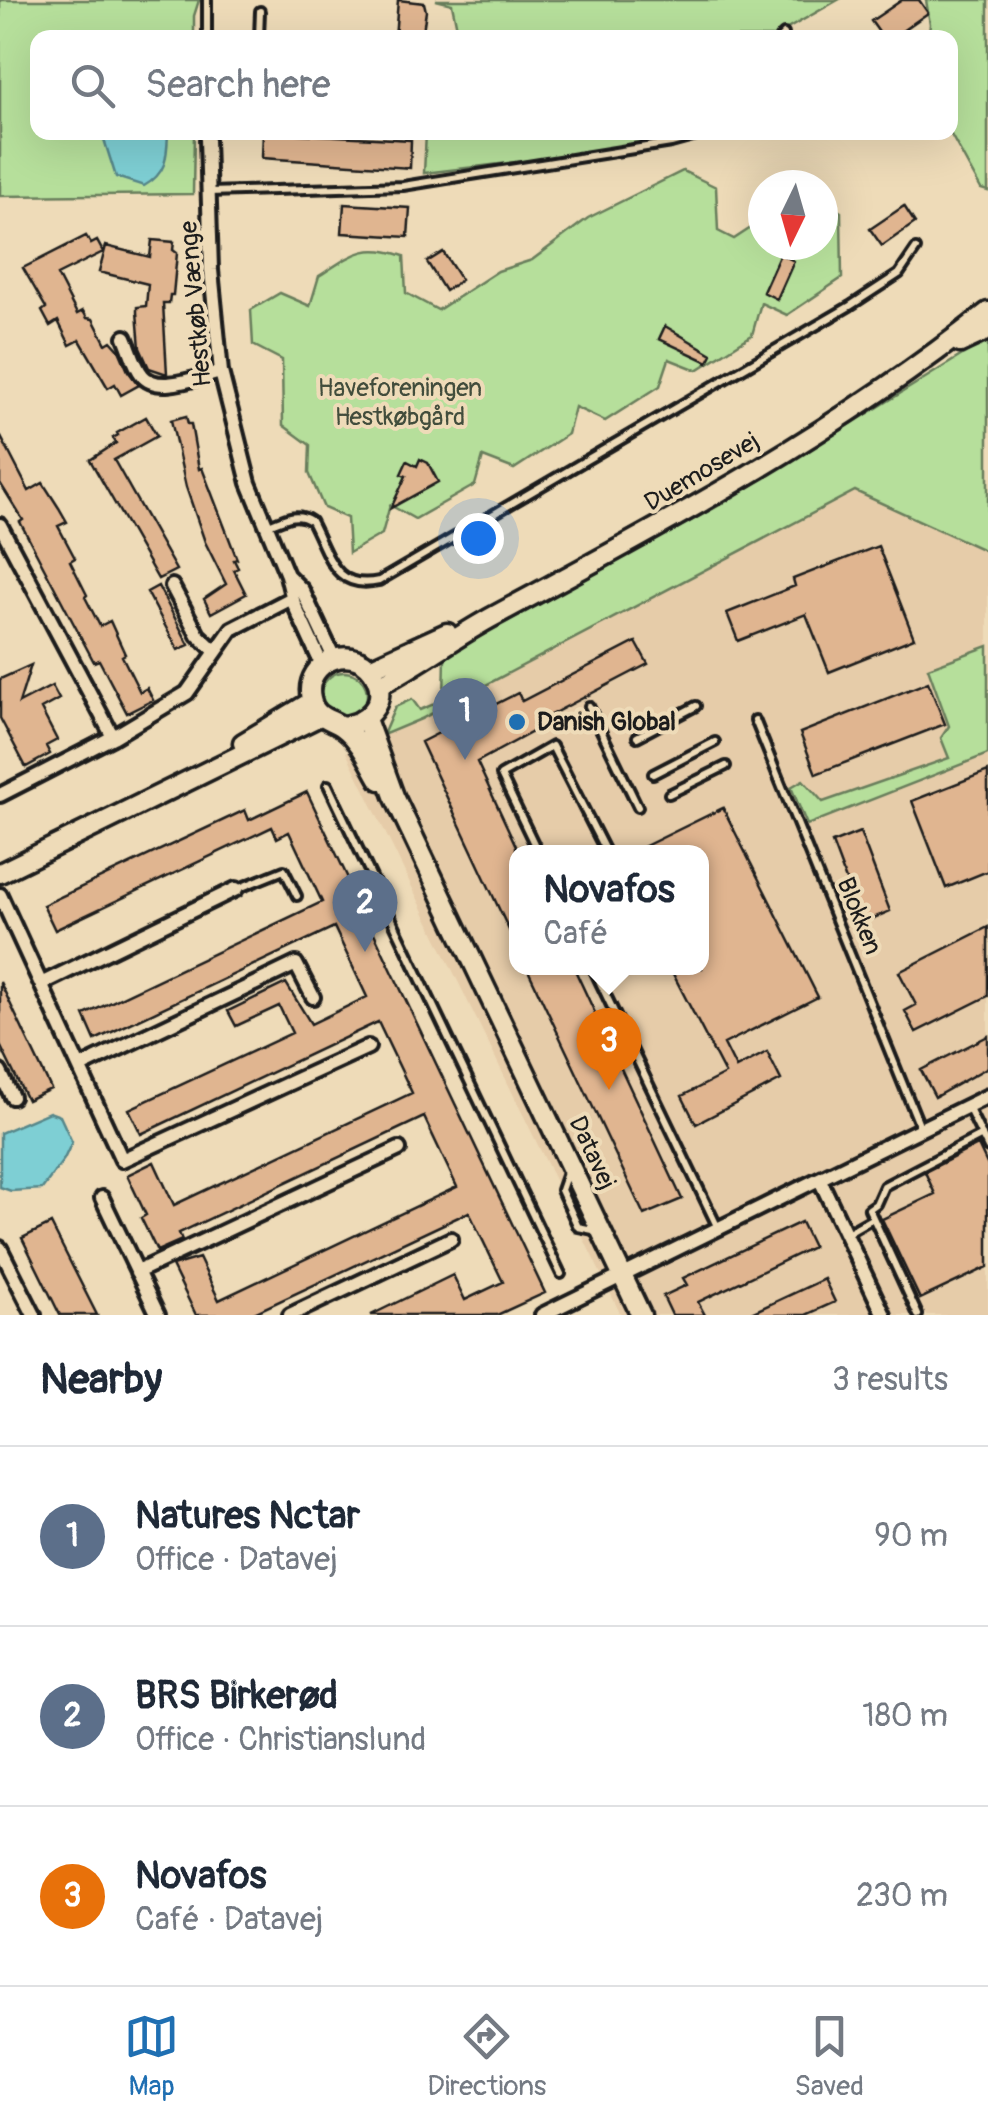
<!DOCTYPE html>
<meta charset="utf-8">
<style>
:root{--surface:#fff;--page:#f2f2f3;--text:#1f2937;--muted:#747a83;--line:#e0e1e3;--accent:#1f6fb2}
body{margin:0;font-family:Pangolin,sans-serif;background:var(--page);color:var(--text)}
.compass{position:absolute;left:748px;top:170px;width:90px;height:90px;border-radius:50%;background:var(--surface);box-shadow:0 10px 40px #0002;rotate:185deg}
.you{position:absolute;left:478px;top:538px;width:35px;height:35px;margin:-25px;border:8px solid #fff;border-radius:50%;background:#1a73e8;box-shadow:0 0 0 15px #1a73e833}
.badge{display:grid;place-items:center;width:65px;height:65px;border-radius:50%;background:var(--accent);color:#fff;font-size:32px;font-weight:700}
.pin{position:absolute;translate:-50% -82px;filter:drop-shadow(0 2px 5px #0008)}
.pin::after{content:'';position:absolute;top:52px;width:35px;height:30px;background:inherit;clip-path:polygon(0 0,100% 0,50% 100%)}
.popup{position:absolute;left:509px;top:845px;width:200px;height:130px;box-sizing:border-box;display:grid;place-content:center;border-radius:20px;background:var(--surface);filter:drop-shadow(0 2px 8px #0005);font-size:32px;white-space:nowrap;color:var(--muted)}
.popup b{font-size:38px;color:var(--text)}
.popup::after{content:'';position:absolute;left:50%;top:100%;margin-left:-20px;border:20px solid transparent;border-top-color:var(--surface)}
.list{margin:0;padding:0;list-style:none}
h2{display:flex;justify-content:space-between;align-items:center;height:130px;margin:0;padding:0 40px;font-size:42px}
h2 small{font-size:32px;font-weight:400;color:var(--muted)}
.list li{display:grid;grid-template-columns:65px 1fr auto;gap:30px;align-items:center;box-sizing:border-box;height:180px;padding:0 40px;border-top:2px solid var(--line)}
.list b{display:block;font-size:38px;white-space:nowrap}
.list p{margin:0;font-size:32px;white-space:nowrap;color:var(--muted)}
.list em{font-size:32px;font-style:normal;color:var(--muted)}
.icon{flex:none;width:55px;height:55px;fill:none;stroke:currentColor;stroke-width:2;stroke-linecap:round;stroke-linejoin:round}
.map{position:relative;flex:none;width:988px;height:1315px;overflow:hidden}
.search{position:absolute;background:var(--surface);box-shadow:0 10px 40px #0002;left:30px;right:30px;top:30px;height:110px;display:flex;align-items:center;gap:25px;box-sizing:border-box;padding:0 35px;border-radius:20px;color:var(--muted);font-size:38px}
.sheet{height:670px;background:var(--surface)}
nav{display:flex;justify-content:space-around;align-items:center;box-sizing:border-box;height:140px;border-top:2px solid var(--line);background:var(--surface);font-size:28px;color:var(--muted)}
nav a{display:grid;justify-items:center;gap:5px}
nav .on{color:var(--accent)}
.map>svg:first-child{display:block}
.built{fill:#e6cca9;fill-rule:evenodd}
.green{fill:#b6df9b;stroke:#697e5c;stroke-width:2.5}
.water{fill:#7ecfd4;stroke:#57878a;stroke-width:2.5}
.building{fill:#e0b590;stroke:#1c1c1c;stroke-width:2.5}
.lines{fill:none;stroke-linecap:round;stroke-linejoin:round}
.lane-casing{stroke:#1c1c1c;stroke-width:14}
.street-casing{stroke:#1c1c1c;stroke-width:20}
.secondary-casing{stroke:#1c1c1c;stroke-width:25}
.lane{stroke:#eedbb8;stroke-width:6}
.street{stroke:#eedbb8;stroke-width:12}
.secondary{stroke:#eedbb8;stroke-width:18}
.poi-dot{fill:#1f6fb2;stroke:#eedbb8;stroke-width:4}
.labels{text-anchor:middle;dominant-baseline:central;stroke-width:8;stroke-linejoin:round;paint-order:stroke}
.street-label{font-size:25px;fill:#1c1c1c;stroke:#eedbb8}
.park-label{font-size:25px;fill:#424d3c;stroke:#eedbb8}
.poi-label{font-size:25px;font-weight:bold;fill:#1c1c1c;stroke:#eedbb8;text-anchor:start}
</style>
<div class="map">
<svg width="988" height="1315" viewBox="0 0 988 1315">
<rect width="100%" height="100%" fill="#eedbb8"/>
<filter id="ink" filterUnits="userSpaceOnUse"><feTurbulence type="fractalNoise" baseFrequency=".01" numOctaves="2"/><feDisplacementMap in="SourceGraphic" scale="20" xChannelSelector="R" yChannelSelector="G"/><feConvolveMatrix kernelMatrix="1 2 1 2 8 2 1 2 1" color-interpolation-filters="sRGB"/></filter>
<g filter="url(#ink)">
<!-- built -->
<path class="built" d="M 856,491 L 988,552 L 988,1315 L 621,1315 L 346,752 L 421,719 ZM 516,852 L 702,852 L 702,968 L 516,968 Z"/>
<!-- green -->
<path class="green" d="M 0,0 L 199,0 L 194,16 L 194,37 L 38,38 L 38,132 L 194,133 L 193,194 L 0,196 Z
M 436,0 L 838,0 L 773,37 L 459,38 L 452,4 Z
M 926,0 L 988,0 L 988,191 L 981,189 L 950,133 L 950,38 L 928,37 L 930,24 Z
M 426,133 L 426,132 L 693,133 L 567,156 L 424,173 Z
M 683,171 L 716,187 L 718,231 L 734,239 L 763,220 L 763,245 L 823,245 L 823,201 L 841,212 L 842,278 L 787,315 L 761,303 L 752,335 L 697,370 L 669,359 L 660,386 L 605,421 L 575,407 L 568,434 L 514,469 L 483,457 L 475,485 L 415,519 L 390,505 L 382,534 L 349,553 L 347,518 L 324,508 L 309,473 L 310,445 L 283,425 L 282,360 L 253,345 L 251,310 L 280,293 L 310,306 L 319,276 C 352,255 364,242 404,256 L 406,293 L 438,310 L 498,271 L 532,260 L 588,218 Z
M 988,339 L 988,552 L 855,491 L 421,719 L 383,735 L 395,707 L 412,699 L 420,710 L 444,700 L 445,656 L 727,501 Z
M 988,646 L 988,754 L 807,825 L 791,787 L 803,780 L 823,802 L 949,758 L 941,738 L 949,726 L 928,668 Z
M321 695a23 23 0 1 1 46 0a23 23 0 1 1-46 0Z"/>
<!-- water -->
<path class="water" d="M 102,133 L 168,133 C 167,157 167,173 144,186 L 116,177 Z
M 49,1112 L 60,1116 L 72,1142 L 64,1159 L 42,1189 L 11,1191 L 0,1187 L 0,1133 Z"/>
<!-- building -->
<path class="building" d="M 398,0 L 424,3 L 426,11 L 422,38 L 395,38 Z
M 902,0 L 919,0 L 928,13 L 892,38 L 883,38 L 871,21 Z
M 263,132 L 411,140 L 410,168 L 262,158 Z
M 344,204 L 410,208 L 408,237 L 342,233 Z
M 904,206 L 915,223 L 882,246 L 870,229 Z
M 86,236 L 91,244 L 97,241 L 103,252 L 57,275 L 77,314 L 83,311 L 87,318 L 93,319 L 106,344 L 111,341 L 119,350 L 128,371 L 139,385 L 121,395 L 115,384 L 108,388 L 80,340 L 70,345 L 58,321 L 50,326 L 42,311 L 46,308 L 23,268 Z
M 152,240 L 174,242 L 173,250 L 177,253 L 173,295 L 170,295 L 169,303 L 163,303 L 167,374 L 149,368 L 140,348 L 137,312 L 137,307 L 146,306 L 148,284 L 99,272 L 106,246 L 150,257 Z
M 443,252 L 461,280 L 445,291 L 427,262 Z
M 780,254 L 794,261 L 777,299 L 763,292 Z
M 665,326 L 712,354 L 708,362 L 659,339 Z
M 186,416 L 188,424 L 191,424 L 199,469 L 202,468 L 237,559 L 234,560 L 238,568 L 234,570 L 246,594 L 211,613 L 204,599 L 226,584 L 205,542 L 186,487 L 171,420 Z
M 146,417 L 157,436 L 114,460 L 176,570 L 158,579 L 90,460 L 116,443 L 113,438 L 118,435 L 117,433 Z
M 0,435 L 29,491 L 43,483 L 59,508 L 67,522 L 58,526 L 75,558 L 70,561 L 87,595 L 85,597 L 100,626 L 110,621 L 125,654 L 122,656 L 140,692 L 147,688 L 153,700 L 127,713 L 99,660 L 94,662 L 20,522 L 23,520 L 0,483 Z
M 420,459 L 428,463 L 438,482 L 391,508 L 406,476 L 401,474 L 407,461 L 417,466 Z
M 878,546 L 914,638 L 829,672 L 806,614 L 738,641 L 727,613 L 795,586 L 793,579 Z
M 158,586 L 189,645 L 178,650 L 147,592 Z
M 636,642 L 648,664 L 533,724 L 536,730 L 477,762 L 516,846 L 516,945 L 421,742 L 518,693 L 522,701 Z
M 31,665 L 19,703 L 52,686 L 59,699 L 41,709 L 57,740 L 46,746 L 50,754 L 26,767 L 0,718 L 0,679 Z
M 928,682 L 945,724 L 816,774 L 800,733 Z
M 988,771 L 988,871 L 946,888 L 912,801 Z
M 307,792 L 545,1293 L 497,1315 L 371,1315 L 453,1275 L 465,1300 L 503,1282 L 469,1212 L 250,1315 L 196,1315 L 172,1266 L 199,1258 L 219,1300 L 457,1187 L 424,1117 L 179,1233 L 182,1240 L 157,1251 L 141,1218 L 146,1215 L 127,1175 L 154,1162 L 174,1205 L 412,1093 L 378,1022 L 141,1134 L 129,1109 L 292,1033 L 279,1006 L 236,1026 L 228,1011 L 286,983 L 311,1024 L 367,997 L 334,927 L 95,1040 L 84,1015 L 322,902 L 289,832 L 277,838 L 272,827 L 55,930 L 43,905 L 245,810 L 249,820 Z
M 723,808 L 818,997 L 724,1044 L 736,1068 L 767,1052 L 781,1080 L 696,1124 L 682,1096 L 725,1074 L 670,968 L 702,968 L 702,852 L 633,852 Z
M 860,832 L 890,911 L 862,923 L 832,843 Z
M 988,927 L 988,996 L 916,1032 L 905,1011 L 916,1005 L 899,972 Z
M 527,968 L 574,968 L 682,1199 L 644,1215 Z
M 0,982 L 51,1089 L 27,1100 L 0,1045 Z
M 988,1036 L 988,1067 L 935,1097 L 921,1070 Z
M 978,1145 L 988,1166 L 988,1267 L 920,1299 L 882,1219 L 935,1194 L 925,1172 Z
M 801,1222 L 813,1247 L 698,1302 L 705,1315 L 672,1315 L 663,1296 L 687,1285 L 683,1278 Z
M 51,1224 L 97,1315 L 60,1315 L 22,1238 Z
M 824,1279 L 835,1302 L 806,1315 L 747,1315 Z"/>
<g class="lines">
<!-- lane casing -->
<g class="lane-casing">
<path id="lane" d="M 207,38 L 207,0
M 259,38 L 260,11
M 780,38 L 784,34
M 209,192 L 403,186 L 671,143 L 711,132
M 269,525 C 284,519 296,511 311,521 C 329,555 334,591 379,581 L 850,306 L 899,274 L 916,249
M 589,706 L 638,807
M 755,720 L 921,1129
M 637,737 L 696,706
M 653,774 L 715,742
M 328,785 L 561,1274
M 669,794 L 726,766
M 538,852 L 501,775 L 552,746 L 606,852
M 237,889 L 284,870 L 297,896
M 593,968 L 718,1228
M 968,1107 L 988,1148
M 568,1170 L 561,1190 L 578,1227 L 598,1231
M 845,1234 L 873,1218
M 918,1315 L 869,1209 L 876,1204 L 884,1186 L 982,1135"/>
</g>
<!-- street casing -->
<g class="street-casing">
<path id="street" d="M 207,139 L 211,270 L 221,372 L 249,483 L 287,575 L 294,604 L 322,665
M 125,337 C 130,348 134,365 142,375 C 157,395 200,376 221,372
M 0,525 L 113,737
M 287,575 L 302,590 L 334,658
M 172,586 L 198,635 L 215,651
M 0,795 L 113,737 L 187,693 L 232,629 L 292,598
M 0,895 L 122,1160 L 368,1047
M 41,984 L 236,889
M 80,1067 L 296,964 L 313,997
M 0,1072 L 12,1097
M 820,1180 L 884,1315
M 102,1198 L 158,1315
M 0,1248 L 34,1315
M 137,1272 L 399,1149
M 290,1315 L 451,1239
M 542,1315 L 988,1096"/>
</g>
<!-- secondary casing -->
<g class="secondary-casing">
<path id="secondary" d="M 960,343 L 988,330
M 370,668 L 447,633
M 379,685 C 419,665 456,636 496,615 C 666,524 837,432 988,312
M 366,719 L 394,796 L 641,1315
M 341,726 C 366,725 388,703 376,678 C 359,640 302,659 311,699 C 315,719 331,718 344,728 C 360,740 370,763 380,780
M 243,743 L 311,702
M 0,873 L 320,716"/>
</g>
<!-- lane -->
<use href="#lane" class="lane"/>
<!-- street -->
<use href="#street" class="street"/>
<!-- secondary -->
<use href="#secondary" class="secondary"/>
</g>
</g>
<!-- markers -->
<circle class="poi-dot" cx="517" cy="722" r="10"/>
<g class="labels">
<!-- street labels -->
<g class="street-label">
<text transform="translate(196 304) rotate(-95)">Hestkøb Vænge</text>
<text transform="translate(702 472) rotate(-31)">Duemosevej</text>
<text transform="translate(859 916) rotate(68)">Blokken</text>
<text transform="translate(592 1153) rotate(65)">Datavej</text>
</g>
<!-- park labels -->
<g class="park-label">
<text x="400" y="388">Haveforeningen<tspan x="400" dy="29">Hestkøbgård</tspan></text>
</g>
<!-- poi labels -->
<g class="poi-label">
<text x="537" y="722">Danish Global</text>
</g>
</g>
</svg>
<svg class="compass" viewBox="-18 -18 36 36"><path d="M0-13l5 13h-10z" fill="#e53935"/><path d="M0 13l5-13h-10z" fill="#747a83"/></svg>
<div class="you"></div>
<div class="pin badge" style="left:465px;top:760px;background:#5c6f8a">1</div>
<div class="pin badge" style="left:365px;top:952px;background:#5c6f8a">2</div>
<div class="pin badge" style="left:609px;top:1090px;background:#e8710a">3</div>
<div class="popup"><b>Novafos</b>Café</div>
<div class="search"><svg class="icon" aria-label="search" viewBox="0 0 24 24"><circle cx="10" cy="10" r="6"/><path d="M15 15l6 6"/></svg>Search here</div>
</div>
<section class="sheet">
<h2>Nearby<small>3 results</small></h2>
<ul class="list">
<li><span class="badge" style="background:#5c6f8a">1</span><div><b>Natures Nctar</b><p>Office · Datavej</p></div><em>90 m</em></li>
<li><span class="badge" style="background:#5c6f8a">2</span><div><b>BRS Birkerød</b><p>Office · Christianslund</p></div><em>180 m</em></li>
<li><span class="badge" style="background:#e8710a">3</span><div><b>Novafos</b><p>Café · Datavej</p></div><em>230 m</em></li>
</ul>
</section>
<nav>
<a class="on"><svg class="icon" aria-label="map" viewBox="0 0 24 24"><path d="M3 6l6-2 6 2 6-2v14l-6 2-6-2-6 2zM9 4v14M15 6v14"/></svg>Map</a>
<a><svg class="icon" aria-label="directions" viewBox="0 0 24 24"><path d="M12 3l9 9-9 9-9-9zM9 14v-3h6M13 9l2 2-2 2"/></svg>Directions</a>
<a><svg class="icon" aria-label="saved" viewBox="0 0 24 24"><path d="M7 4h10v16l-5-4-5 4z"/></svg>Saved</a>
</nav>
